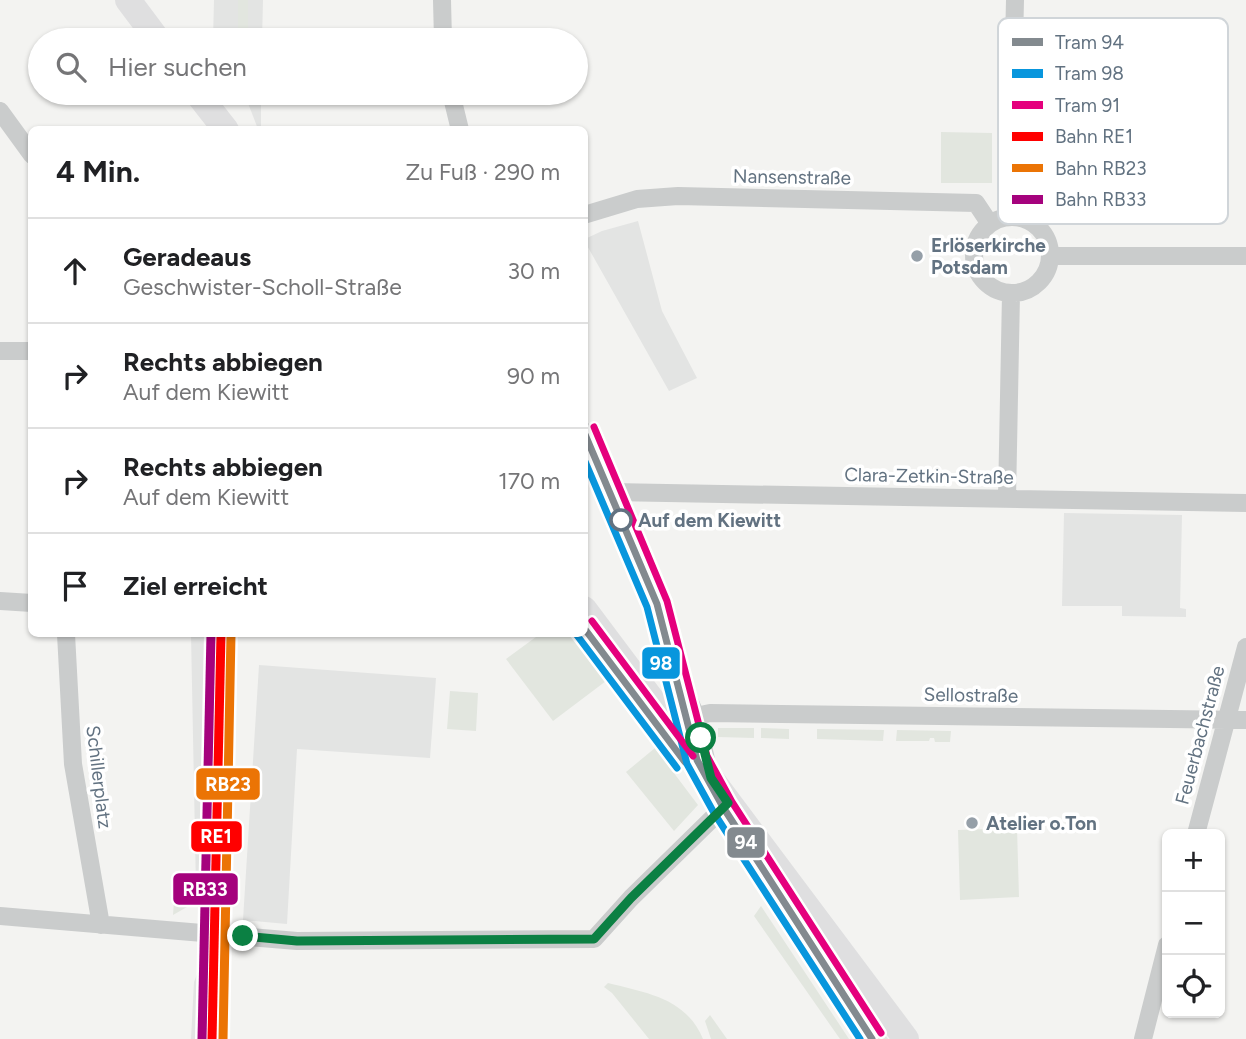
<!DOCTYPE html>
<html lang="de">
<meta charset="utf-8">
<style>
:root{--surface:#fff;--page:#f2f2f2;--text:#202124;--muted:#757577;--line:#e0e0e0}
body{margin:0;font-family:Figtree,sans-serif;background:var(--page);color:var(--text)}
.controls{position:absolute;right:21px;bottom:21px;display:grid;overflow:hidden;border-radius:10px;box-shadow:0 2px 5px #0004}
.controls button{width:63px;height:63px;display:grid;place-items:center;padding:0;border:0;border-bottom:2px solid var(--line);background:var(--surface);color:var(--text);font:35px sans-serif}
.stop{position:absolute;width:21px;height:21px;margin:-16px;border:5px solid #0b8043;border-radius:50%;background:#fff}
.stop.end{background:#0b8043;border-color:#fff;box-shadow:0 2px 7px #0008}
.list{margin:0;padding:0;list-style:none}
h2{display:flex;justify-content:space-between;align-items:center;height:91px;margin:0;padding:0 28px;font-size:30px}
h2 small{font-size:23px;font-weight:400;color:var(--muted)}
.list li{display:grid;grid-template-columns:46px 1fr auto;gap:21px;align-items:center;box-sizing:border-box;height:105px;padding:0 28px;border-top:2px solid var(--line)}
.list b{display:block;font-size:26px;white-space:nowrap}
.list p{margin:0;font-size:23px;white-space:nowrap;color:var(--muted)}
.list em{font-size:23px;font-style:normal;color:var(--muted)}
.icon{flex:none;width:38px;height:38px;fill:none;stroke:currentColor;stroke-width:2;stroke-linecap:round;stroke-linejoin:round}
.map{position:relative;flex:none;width:1246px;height:1039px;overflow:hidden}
.search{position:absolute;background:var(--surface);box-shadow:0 2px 5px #0004;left:28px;top:28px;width:560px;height:77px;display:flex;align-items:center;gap:18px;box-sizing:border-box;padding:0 24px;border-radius:38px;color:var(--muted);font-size:26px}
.panel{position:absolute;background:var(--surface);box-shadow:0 2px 5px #0004;left:28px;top:126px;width:560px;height:511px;border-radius:10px}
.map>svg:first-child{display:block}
.built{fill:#e3e4e3}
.green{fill:#e2e6df}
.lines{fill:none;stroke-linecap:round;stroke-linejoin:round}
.minor{stroke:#cacccc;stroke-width:18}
.primary{stroke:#dfdfe0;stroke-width:26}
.tram{stroke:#c0c2c2;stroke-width:2}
.rail-1-casing{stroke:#fff;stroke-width:14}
.rail-2-casing{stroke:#fff;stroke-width:14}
.rail-3-casing{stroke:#fff;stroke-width:14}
.rail-1{stroke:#f00;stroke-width:9}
.rail-2{stroke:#eb7405;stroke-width:9}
.rail-3{stroke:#a5027d;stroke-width:9}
.tram-1-casing{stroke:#fff;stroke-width:12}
.tram-2-casing{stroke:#fff;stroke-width:12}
.tram-3-casing{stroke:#fff;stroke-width:12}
.tram-1{stroke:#838a8f;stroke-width:7}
.tram-2{stroke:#0896dd;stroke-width:7}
.tram-3{stroke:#e5007d;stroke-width:7}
.route{stroke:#0b8043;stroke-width:9}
.poi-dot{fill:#959fa8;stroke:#fff;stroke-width:2.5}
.stop-dot{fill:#fff;stroke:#627281;stroke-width:3.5}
.labels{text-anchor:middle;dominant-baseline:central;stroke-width:7;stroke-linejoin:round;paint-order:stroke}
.street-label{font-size:19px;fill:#627281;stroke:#fff}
.poi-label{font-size:19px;font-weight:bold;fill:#627281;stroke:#fff;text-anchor:start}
.stop-label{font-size:19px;font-weight:bold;fill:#627281;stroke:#fff;text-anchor:start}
.key{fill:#fff;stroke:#d0d5d9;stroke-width:2}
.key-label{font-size:19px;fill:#627281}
.line-badge{stroke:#fff;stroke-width:2.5}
.badge-label{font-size:19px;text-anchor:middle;font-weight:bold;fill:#fff}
</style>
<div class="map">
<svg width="1246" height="1039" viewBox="0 0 1246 1039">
<rect width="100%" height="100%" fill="#f3f3f1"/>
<!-- built -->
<path class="built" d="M 214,0 L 263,0 L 262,40 L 213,40 Z
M 244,93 L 261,93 L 261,129 L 258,129 Z
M 638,221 L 662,311 L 697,378 L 669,391 L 585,242 L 585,239 L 602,231 Z
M 1064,513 L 1182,515 L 1180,608 L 1186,609 L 1186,617 L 1122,616 L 1122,606 L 1062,606 Z
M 191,634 L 235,634 L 229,899 L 201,899 L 199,891 L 196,889 Z
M 259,665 L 436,678 L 430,758 L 297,749 L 287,924 L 243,920 Z
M 724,827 L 737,837 L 809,935 L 875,1039 L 859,1039 Z
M 199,969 L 222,970 L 221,1039 L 191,1039 L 194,982 Z"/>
<!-- green -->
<path class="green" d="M 238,0 L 248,0 L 248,40 L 238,40 Z
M 941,132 L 992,133 L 992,183 L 941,183 Z
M 540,634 L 571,634 L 606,681 L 553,721 L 506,659 Z
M 450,691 L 478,693 L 476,731 L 447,729 Z
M 718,728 L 754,728 L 754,738 L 718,737 Z
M 761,728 L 789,729 L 789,739 L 761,738 Z
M 817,729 L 884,730 L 883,741 L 817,739 Z
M 897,730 L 951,731 L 950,742 L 935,742 L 934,738 L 930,738 L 929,741 L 896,741 Z
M 655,748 L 698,805 L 674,831 L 626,772 Z
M 1017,828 L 1019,897 L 960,900 L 958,830 Z
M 175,886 L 199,890 L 201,899 L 173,915 Z
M 761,906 L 849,1039 L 840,1039 L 754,916 Z
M 809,935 L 888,1039 L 875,1039 Z
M 608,983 C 647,993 686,998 703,1039 L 649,1039 L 612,993 L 604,987 Z
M 710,1015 L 727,1039 L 711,1039 L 705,1021 Z"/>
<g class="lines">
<!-- minor -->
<path class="minor" d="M 442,0 L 443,40
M 451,93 L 460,130
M 0,111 L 32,155
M 584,215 L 637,199 L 678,196 L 976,203 L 990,224
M974 255a38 38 0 1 1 76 0a38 38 0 1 1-76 0Z
M 1010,217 L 1015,0
M 1051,256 L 1246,256
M 0,351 L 32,351
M 584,431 L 657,604 L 671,658 L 696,716 L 708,768
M 611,492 L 1246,503
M 1007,499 L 1011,294
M 0,601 L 32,603
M 66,634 L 73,764 L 101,925
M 696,716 L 710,713 L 1246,720
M 1196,834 L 1246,647
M 0,916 L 297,941 L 594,939 L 631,898 L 728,803
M 1143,1039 L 1167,945"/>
<!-- primary -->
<path class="primary" d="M 128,0 L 158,40
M 197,93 L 226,130
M 584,609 L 906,1039"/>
<!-- tram -->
<path class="tram" d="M 838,985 L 865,1039"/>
<!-- rail-1 casing -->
<g class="rail-1-casing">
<path id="rail-1" d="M 212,1039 L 221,634"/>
</g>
<!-- rail-2 casing -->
<g class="rail-2-casing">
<path id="rail-2" d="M 223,1039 L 231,634"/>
</g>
<!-- rail-3 casing -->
<g class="rail-3-casing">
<path id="rail-3" d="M 202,1039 L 211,634"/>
</g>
<!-- rail-1 -->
<use href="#rail-1" class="rail-1"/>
<!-- rail-2 -->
<use href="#rail-2" class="rail-2"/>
<!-- rail-3 -->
<use href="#rail-3" class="rail-3"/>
<!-- tram-1 casing -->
<g class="tram-1-casing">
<path id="tram-1" d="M 584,432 L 657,604 L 697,760 L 723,807 L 872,1039
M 584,628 L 685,762"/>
</g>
<!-- tram-2 casing -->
<g class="tram-2-casing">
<path id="tram-2" d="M 584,459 L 647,607 L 687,764 L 714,813 L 860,1039
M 576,634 L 677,768"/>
</g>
<!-- tram-3 casing -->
<g class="tram-3-casing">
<path id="tram-3" d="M 594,427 L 667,601 L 707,756 L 732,802 L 881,1033
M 592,621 L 693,756"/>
</g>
<!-- tram-1 -->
<use href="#tram-1" class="tram-1"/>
<!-- tram-2 -->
<use href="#tram-2" class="tram-2"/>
<!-- tram-3 -->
<use href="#tram-3" class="tram-3"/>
</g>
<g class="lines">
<!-- route -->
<path class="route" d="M 243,936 L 297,941 L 594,939 L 631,898 L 728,803 L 711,778 L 701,738"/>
</g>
<!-- markers -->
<g class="poi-dot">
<circle cx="917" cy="256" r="7"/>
<circle cx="972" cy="823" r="7"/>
</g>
<circle class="stop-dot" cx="621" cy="520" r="10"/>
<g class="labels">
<!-- street labels -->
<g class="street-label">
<text transform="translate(792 177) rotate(1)">Nansenstraße</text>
<text transform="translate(929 476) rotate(1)">Clara-Zetkin-Straße</text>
<text transform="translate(971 695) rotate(1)">Sellostraße</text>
<text transform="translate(1200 735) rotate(-75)">Feuerbachstraße</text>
<text transform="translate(99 777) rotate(83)">Schillerplatz</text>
</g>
<!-- poi labels -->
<g class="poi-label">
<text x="931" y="245">Erlöserkirche<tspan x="931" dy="22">Potsdam</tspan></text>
<text x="986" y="823">Atelier o.Ton</text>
</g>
<!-- stop labels -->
<g class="stop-label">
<text x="638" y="520">Auf dem Kiewitt</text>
</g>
</g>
<!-- legend -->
<rect x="998" y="18" width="230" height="206" rx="10" class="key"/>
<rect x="1012" y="38" width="31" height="8" fill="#838a8f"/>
<rect x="1012" y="69" width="31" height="9" fill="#0896dd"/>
<rect x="1012" y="101" width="31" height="8" fill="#e5007d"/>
<rect x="1012" y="132" width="31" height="9" fill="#f00"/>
<rect x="1012" y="164" width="31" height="8" fill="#eb7405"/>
<rect x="1012" y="195" width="31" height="9" fill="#a5027d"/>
<g class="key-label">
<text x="1055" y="49">Tram 94</text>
<text x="1055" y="80">Tram 98</text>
<text x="1055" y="112">Tram 91</text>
<text x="1055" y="143">Bahn RE1</text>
<text x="1055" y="175">Bahn RB23</text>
<text x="1055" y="206">Bahn RB33</text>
</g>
<g class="line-badge">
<rect x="641" y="646" width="40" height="34" rx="7" fill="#0896dd"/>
<rect x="195" y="767" width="66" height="34" rx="7" fill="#eb7405"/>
<rect x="190" y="820" width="53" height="33" rx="7" fill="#f00"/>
<rect x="726" y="826" width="40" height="33" rx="7" fill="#838a8f"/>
<rect x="172" y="872" width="67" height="34" rx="7" fill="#a5027d"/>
</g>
<g class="badge-label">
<text x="661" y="670">98</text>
<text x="228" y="791">RB23</text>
<text x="216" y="843">RE1</text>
<text x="746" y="849">94</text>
<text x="205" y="896">RB33</text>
</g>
</svg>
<div class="controls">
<button>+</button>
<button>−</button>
<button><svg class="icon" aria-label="locate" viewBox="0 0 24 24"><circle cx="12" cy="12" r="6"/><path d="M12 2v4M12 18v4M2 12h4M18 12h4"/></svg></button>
</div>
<div class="stop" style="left:701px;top:738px"></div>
<div class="stop end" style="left:243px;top:936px"></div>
<div class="search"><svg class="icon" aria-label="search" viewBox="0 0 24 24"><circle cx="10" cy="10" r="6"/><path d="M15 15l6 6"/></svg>Hier suchen</div>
<section class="panel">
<h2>4 Min.<small>Zu Fuß · 290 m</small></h2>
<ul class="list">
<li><svg class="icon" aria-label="ahead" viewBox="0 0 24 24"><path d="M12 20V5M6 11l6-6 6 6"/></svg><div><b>Geradeaus</b><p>Geschwister-Scholl-Straße</p></div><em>30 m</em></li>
<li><svg class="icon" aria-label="right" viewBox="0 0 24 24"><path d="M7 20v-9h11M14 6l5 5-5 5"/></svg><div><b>Rechts abbiegen</b><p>Auf dem Kiewitt</p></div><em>90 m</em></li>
<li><svg class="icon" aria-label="right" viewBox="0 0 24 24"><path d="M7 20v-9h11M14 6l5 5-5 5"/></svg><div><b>Rechts abbiegen</b><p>Auf dem Kiewitt</p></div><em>170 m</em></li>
<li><svg class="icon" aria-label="arrive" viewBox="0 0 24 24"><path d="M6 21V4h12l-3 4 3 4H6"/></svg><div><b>Ziel erreicht</b></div></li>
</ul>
</section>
</div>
